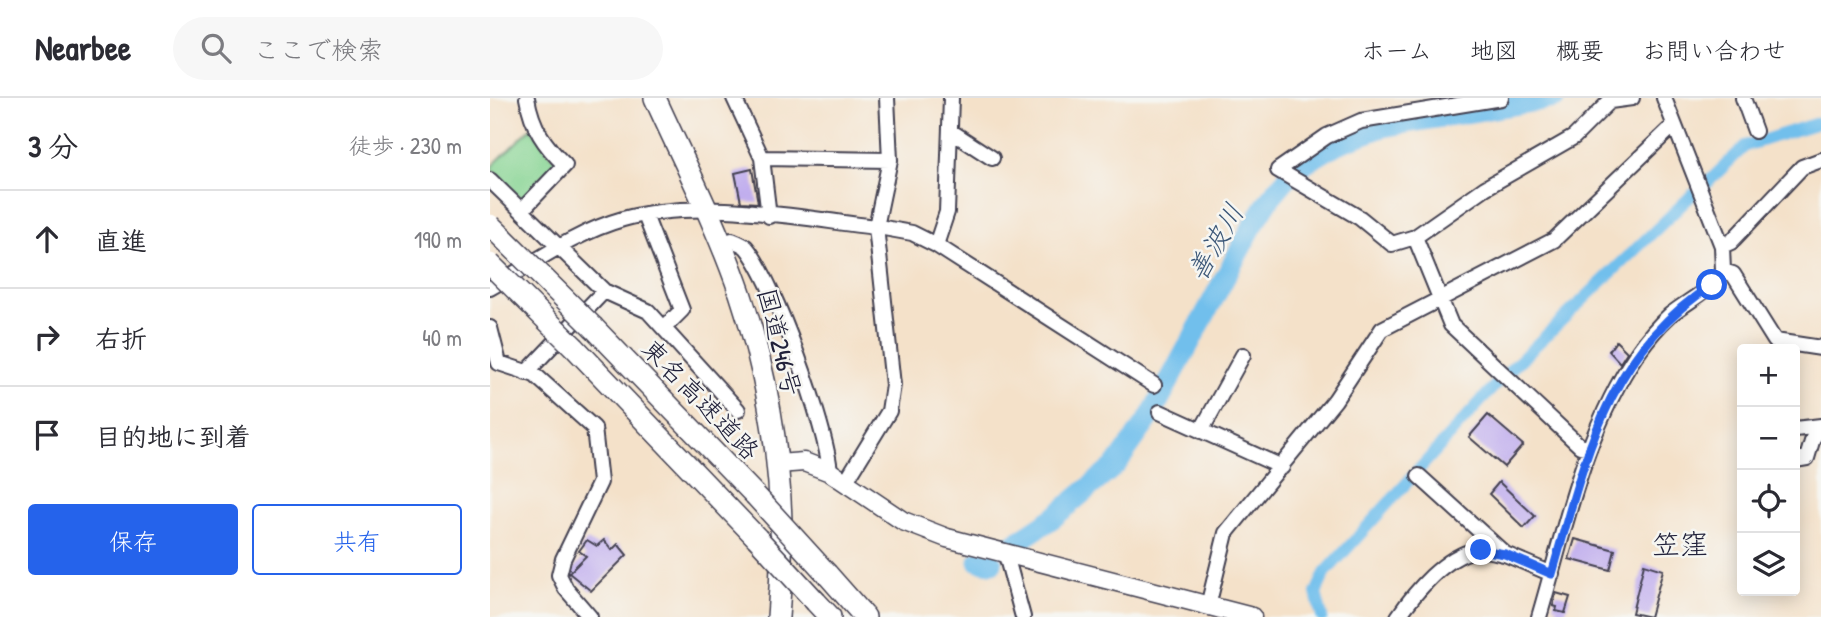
<!DOCTYPE html>
<html lang="ja">
<meta charset="utf-8">
<style>
:root{--surface:#fff;--page:#f7f7f7;--text:#2b2b33;--muted:#7c7c81;--line:#e1e1e2;--accent:#2563eb}
body{margin:0;font-family:"Patrick Hand","Klee One",sans-serif;background:var(--page);color:var(--text)}
.controls{position:absolute;right:21px;bottom:21px;display:grid;overflow:hidden;border-radius:7px;box-shadow:0 4px 18px #0003}
.controls button{width:63px;height:63px;display:grid;place-items:center;padding:0;border:0;border-bottom:2px solid var(--line);background:var(--surface);color:var(--text);font:35px sans-serif}
.stop{position:absolute;width:21px;height:21px;margin:-16px;border:5px solid #2563eb;border-radius:50%;background:#fff}
.stop.end{background:#2563eb;border-color:#fff;box-shadow:0 2px 7px #0008}
.list{margin:0;padding:0;list-style:none}
h2{display:flex;justify-content:space-between;align-items:center;height:91px;margin:0;padding:0 28px;font-size:30px}
h2 small{font-size:23px;font-weight:400;color:var(--muted)}
.list li{display:grid;grid-template-columns:46px 1fr auto;gap:21px;align-items:center;box-sizing:border-box;height:98px;padding:0 28px;border-top:2px solid var(--line)}
.list b{display:block;font-size:26px;white-space:nowrap}
.list em{font-size:23px;font-style:normal;color:var(--muted)}
.actions{display:flex;gap:14px;padding:21px 28px}
.actions a{flex:1;padding:16px 0;border:2px solid var(--accent);border-radius:7px;text-align:center;font-size:24px;color:var(--accent)}
.actions .main{background:var(--accent);color:#fff}
.icon{flex:none;width:38px;height:38px;fill:none;stroke:currentColor;stroke-width:2;stroke-linecap:round;stroke-linejoin:round}
.map{position:relative;flex:none;width:1331px;height:519px;overflow:hidden}
header{display:flex;align-items:center;gap:42px;box-sizing:border-box;height:98px;padding:0 35px;background:var(--surface);border-bottom:2px solid var(--line)}
header strong{font-size:33px}
nav{display:flex;gap:38px;margin-inline-start:auto;font-size:24px}
.search{width:490px;height:63px;background:var(--page);display:flex;align-items:center;gap:18px;box-sizing:border-box;padding:0 24px;border-radius:38px;color:var(--muted);font-size:26px}
main{display:flex}
aside{flex:1;background:var(--surface)}
.map>svg:first-child{display:block}
.green{fill:#87d493;stroke:#547b67;stroke-width:2}
.lines{fill:none;stroke-linecap:round;stroke-linejoin:round}
.canal{stroke:#71bfec;stroke-width:12}
.river{stroke:#71bfec;stroke-width:21}
.building{fill:#bca7ed}
.minor-casing{stroke:#423f50;stroke-width:18}
.major-casing{stroke:#423f50;stroke-width:21}
.highway-casing{stroke:#423f50;stroke-width:24}
.minor{stroke:#fff;stroke-width:14}
.major{stroke:#fff;stroke-width:18}
.highway{stroke:#fff;stroke-width:21}
.highway-bridge-casing{stroke:#423f50;stroke-width:24;stroke-linecap:butt}
.highway-bridge{stroke:#fff;stroke-width:21}
.route{stroke:#2563eb;stroke-width:9}
.labels{text-anchor:middle;dominant-baseline:central;stroke-width:5;stroke-linejoin:round;paint-order:stroke}
.street-label{font-size:26px;fill:#22223b;stroke:#f6f6f2}
.water-label{font-size:28px;font-style:italic;fill:#3e5979;stroke:#f6f6f2}
.neighbourhood-label{font-size:28px;fill:#22223b;stroke:#f6f6f2}
</style>
<header>
<strong>Nearbee</strong>
<div class="search"><svg class="icon" aria-label="search" viewBox="0 0 24 24"><circle cx="10" cy="10" r="6"/><path d="M15 15l6 6"/></svg>ここで検索</div>
<nav><a>ホーム</a><a>地図</a><a>概要</a><a>お問い合わせ</a></nav>
</header>
<main>
<aside>
<h2>3 分<small>徒歩 · 230 m</small></h2>
<ul class="list">
<li><svg class="icon" aria-label="ahead" viewBox="0 0 24 24"><path d="M12 20V5M6 11l6-6 6 6"/></svg><div><b>直進</b></div><em>190 m</em></li>
<li><svg class="icon" aria-label="right" viewBox="0 0 24 24"><path d="M7 20v-9h11M14 6l5 5-5 5"/></svg><div><b>右折</b></div><em>40 m</em></li>
<li><svg class="icon" aria-label="arrive" viewBox="0 0 24 24"><path d="M6 21V4h12l-3 4 3 4H6"/></svg><div><b>目的地に到着</b></div></li>
</ul>
<div class="actions"><a class="main">保存</a><a>共有</a></div>
</aside>
<div class="map">
<svg width="1331" height="519" viewBox="0 0 1331 519">
<rect width="100%" height="100%" fill="#f6f6f2"/>
<filter id="ink" filterUnits="userSpaceOnUse"><feTurbulence type="fractalNoise" baseFrequency=".0143" numOctaves="2"/><feDisplacementMap in="SourceGraphic" scale="14" xChannelSelector="R" yChannelSelector="G"/><feConvolveMatrix kernelMatrix="1 2 1 2 8 2 1 2 1" color-interpolation-filters="sRGB"/></filter>
<filter id="wash" filterUnits="userSpaceOnUse"><feTurbulence type="fractalNoise" baseFrequency=".00686" numOctaves="4" result="noise"/><feDisplacementMap in="SourceGraphic" scale="28" xChannelSelector="R" yChannelSelector="G"/><feGaussianBlur stdDeviation="1.57" result="paint"/><feColorMatrix in="noise" values="0 0 0 0 0 0 0 0 0 0 0 0 0 0 0 0 0 1.4 0 .05"/><feComposite in="paint" operator="in"/></filter>
<g filter="url(#wash)">
<rect width="100%" height="100%" fill="#f4e1c9"/>
<!-- green -->
<path class="green" d="M 41,30 L 66,64 L 65,70 L 35,99 L 30,100 L 0,70 Z"/>
<g class="lines">
<!-- canal -->
<path class="canal" d="M 1215,87 L 1255,48 L 1331,24
M 1017,275 L 1203,96
M 832,519 L 826,495 L 835,475 L 1010,282"/>
<!-- river -->
<path class="river" d="M 521,448 L 563,420 L 626,367 L 660,319 L 761,131 L 781,99 L 804,72 L 847,46 L 893,29 L 1065,0
M 489,463 L 502,465"/>
</g>
<g id="blocks">
<!-- building -->
<path class="building" d="M 262,71 L 268,105 L 251,104 L 245,75 Z
M 1126,243 L 1137,254 L 1130,265 L 1119,253 Z
M 998,317 L 1033,347 L 1014,369 L 979,339 Z
M 1009,384 L 1045,418 L 1034,430 L 999,396 Z
M 1085,441 L 1125,452 L 1120,472 L 1079,461 Z
M 97,442 L 107,448 L 114,442 L 122,452 L 128,446 L 137,457 L 101,493 L 79,475 L 96,458 L 89,453 Z
M 1154,466 L 1173,472 L 1160,519 L 1142,515 Z
M 1066,495 L 1080,499 L 1075,515 L 1066,513 L 1067,509 L 1063,508 Z"/>
</g>
</g>
<g filter="url(#ink)">
<use href="#blocks" fill-opacity="0" stroke="#423f50" stroke-width="2"/>
<g class="lines">
<!-- minor casing -->
<g class="minor-casing">
<path id="minor" d="M 244,0 L 272,60 L 279,118
M 1011,0 L 871,23 L 837,38 L 788,72 L 870,120 L 902,146 L 925,139 L 995,90 L 1084,39 L 1120,3 L 1142,0
M 1253,0 L 1265,33
M 462,34 L 502,60
M 272,60 L 400,62
M 0,82 L 114,193 L 158,213 L 248,312
M 32,112 L 75,67 C 54,47 42,29 37,0
M 155,117 L 192,212 L 174,230
M 925,139 L 961,227 L 1090,348 L 1098,350
M 446,147 L 457,114 L 461,0
M 231,148 L 242,142 C 247,144 252,146 256,149 C 284,182 337,330 340,374
M 1232,148 L 1241,144 L 1312,69 L 1331,62
M 1233,173 L 1243,176 L 1285,243 L 1331,250
M 0,190 C 42,166 86,134 133,121 C 213,99 313,121 394,130 L 422,135 L 446,147 L 664,287
M 0,230 L 9,265 L 45,277 L 104,330 L 110,384 L 73,461 L 69,477 L 76,491 L 100,519
M 36,275 L 114,193
M 670,314 L 792,369
M 1305,331 L 1331,328
M 711,333 L 753,257
M 1305,362 L 1317,360 L 1323,340 L 1331,330
M 929,378 L 1015,456 L 1062,476
M 356,383 L 399,313 L 403,287 L 386,129 L 400,62 L 397,0
M 516,457 L 533,519
M 718,508 L 736,435 L 845,302 L 892,231 L 1064,142 L 1184,27
M 908,519 C 925,494 955,458 986,452 C 995,451 1005,454 1014,456
M 1049,519 C 1076,428 1094,333 1148,254 C 1157,241 1168,228 1180,217 C 1197,203 1221,193 1233,173 L 1232,148 L 1174,0"/>
</g>
<!-- major casing -->
<g class="major-casing">
<path id="major" d="M 288,366 L 314,364 L 340,374 L 413,423 L 457,440 L 762,519"/>
</g>
<!-- highway casing -->
<g class="highway-casing">
<path id="highway" d="M 165,0 C 194,64 227,128 250,195 C 285,299 298,409 288,519
M 104,230 L 265,397
M 85,250 L 267,440
M 337,476 L 375,519
M 326,504 L 340,519"/>
</g>
<!-- minor -->
<use href="#minor" class="minor"/>
<!-- major -->
<use href="#major" class="major"/>
<!-- highway -->
<use href="#highway" class="highway"/>
<!-- highway-bridge casing -->
<g class="highway-bridge-casing">
<path id="highway-bridge" d="M 0,127 L 104,230
M 0,166 L 85,250
M 265,397 L 337,476
M 267,440 L 326,504"/>
</g>
<!-- highway-bridge -->
<use href="#highway-bridge" class="highway-bridge"/>
</g>
</g>
<g class="lines" filter="url(#ink)">
<!-- route -->
<path class="route" d="M 991,452 L 1015,456 L 1062,476 C 1095,362 1115,256 1222,187"/>
</g>
<g class="labels">
<!-- street labels -->
<g class="street-label">
<text transform="translate(290 244) rotate(76)">国道246号</text>
<text transform="translate(211 301) rotate(46)">東名高速道路</text>
</g>
<!-- water labels -->
<g class="water-label">
<text transform="translate(725 144) rotate(-60)">善波川</text>
</g>
<!-- neighbourhood labels -->
<g class="neighbourhood-label">
<text x="1190" y="446">笠窪</text>
</g>
</g>
</svg>
<div class="controls">
<button>+</button>
<button>−</button>
<button><svg class="icon" aria-label="locate" viewBox="0 0 24 24"><circle cx="12" cy="12" r="6"/><path d="M12 2v4M12 18v4M2 12h4M18 12h4"/></svg></button>
<button><svg class="icon" aria-label="layers" viewBox="0 0 24 24"><path d="M12 4l9 5-9 5-9-5zM3 14l9 5 9-5"/></svg></button>
</div>
<div class="stop" style="left:1222px;top:187px"></div>
<div class="stop end" style="left:991px;top:452px"></div>
</div>
</main>
